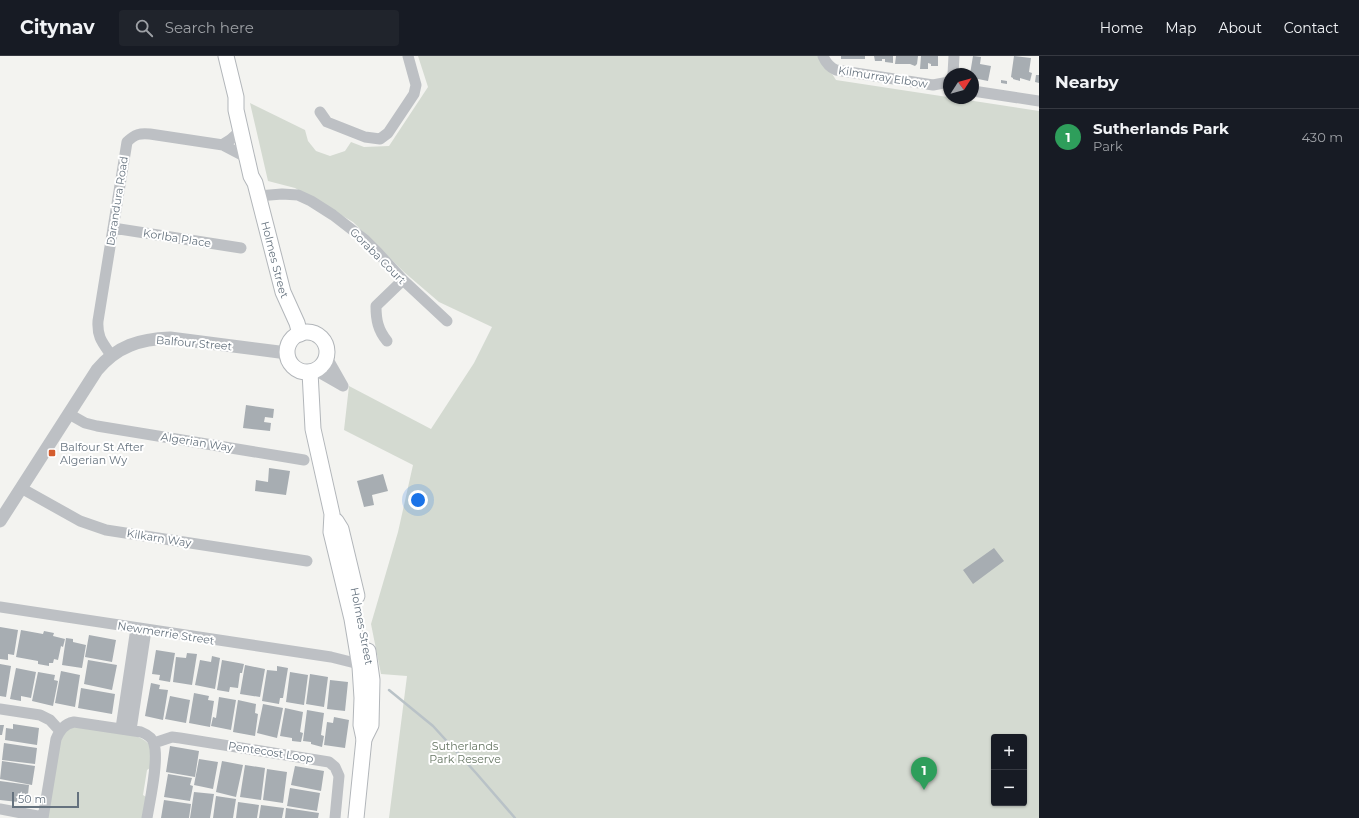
<!DOCTYPE html>
<meta charset="utf-8">
<style>
:root{--surface:#171b24;--page:#20242c;--text:#f1f3f6;--muted:#9ea1a6;--line:#363941;--accent:#d45d2f}
body{margin:0;font-family:Montserrat,sans-serif;background:var(--page);color:var(--text)}
.controls{position:absolute;right:12px;bottom:12px;display:grid;overflow:hidden;border-radius:4px;box-shadow:0 1px 3px #0004}
.controls button{width:36px;height:36px;display:grid;place-items:center;padding:0;border:0;border-bottom:1px solid var(--line);background:var(--surface);color:var(--text);font:20px sans-serif}
.compass{position:absolute;left:943px;top:12px;width:36px;height:36px;border-radius:50%;background:var(--surface);box-shadow:0 1px 3px #0004;rotate:54deg}
.scale{position:absolute;left:12px;bottom:10px;width:67px;box-sizing:border-box;padding-left:4px;border:2px solid #65727e;border-top:0;font-size:11px;line-height:14px;white-space:nowrap;color:#65727e;-webkit-text-stroke:3px #fff;paint-order:stroke}
.you{position:absolute;left:418px;top:444px;width:14px;height:14px;margin:-10px;border:3px solid #fff;border-radius:50%;background:#1a73e8;box-shadow:0 0 0 6px #1a73e833}
.badge{display:grid;place-items:center;width:26px;height:26px;border-radius:50%;background:var(--accent);color:#fff;font-size:13px;font-weight:700}
.pin{position:absolute;translate:-50% -33px;filter:drop-shadow(0 1px 2px #0008)}
.pin::after{content:'';position:absolute;top:21px;width:14px;height:12px;background:inherit;clip-path:polygon(0 0,100% 0,50% 100%)}
.list{margin:0;padding:0;list-style:none}
h2{display:flex;justify-content:space-between;align-items:center;height:52px;margin:0;padding:0 16px;font-size:17px}
h2 small{font-size:13px;font-weight:400;color:var(--muted)}
.list li{display:grid;grid-template-columns:26px 1fr auto;gap:12px;align-items:center;box-sizing:border-box;height:56px;padding:0 16px;border-top:1px solid var(--line)}
.list b{display:block;font-size:15px;white-space:nowrap}
.list p{margin:0;font-size:13px;white-space:nowrap;color:var(--muted)}
.list em{font-size:13px;font-style:normal;color:var(--muted)}
.icon{flex:none;width:22px;height:22px;fill:none;stroke:currentColor;stroke-width:2;stroke-linecap:round;stroke-linejoin:round}
.map{position:relative;flex:none;width:1039px;height:762px;overflow:hidden}
header{display:flex;align-items:center;gap:24px;box-sizing:border-box;height:56px;padding:0 20px;background:var(--surface);border-bottom:1px solid var(--line)}
header strong{font-size:19px}
nav{display:flex;gap:22px;margin-inline-start:auto;font-size:14px}
.search{width:280px;height:36px;background:var(--page);display:flex;align-items:center;gap:10px;box-sizing:border-box;padding:0 14px;border-radius:4px;color:var(--muted);font-size:15px}
main{display:flex}
aside{flex:1;background:var(--surface)}
.map>svg:first-child{display:block}
.green{fill:#d4dad1;fill-rule:evenodd}
.lines{fill:none;stroke-linecap:round;stroke-linejoin:round}
.stream{stroke:#b9c2c7;stroke-width:2.5}
.building{fill:#a7adb2}
.secondary-casing{stroke:#b2b6ba;stroke-width:17}
.minor{stroke:#bdc0c4;stroke-width:11}
.tertiary{stroke:#bdc0c4;stroke-width:13}
.secondary{stroke:#fff;stroke-width:15}
.poi-dot{fill:#d45d2f;stroke:#fff;stroke-width:1.5}
.labels{text-anchor:middle;dominant-baseline:central;stroke-width:4;stroke-linejoin:round;paint-order:stroke}
.street-label{font-size:11px;fill:#65727e;stroke:#fff}
.poi-label{font-size:11px;fill:#65727e;stroke:#fff;text-anchor:start}
.park-label{font-size:11px;fill:#667663;stroke:#fff}
</style>
<header>
<strong>Citynav</strong>
<div class="search"><svg class="icon" aria-label="search" viewBox="0 0 24 24"><circle cx="10" cy="10" r="6"/><path d="M15 15l6 6"/></svg>Search here</div>
<nav><a>Home</a><a>Map</a><a>About</a><a>Contact</a></nav>
</header>
<main>
<div class="map">
<svg width="1039" height="762" viewBox="0 0 1039 762">
<rect width="100%" height="100%" fill="#f3f3f0"/>
<!-- green -->
<path class="green" d="M 418,0 L 821,0 L 836,24 L 1039,55 L 1039,762 L 389,762 L 407,620 L 381,618 L 371,568 L 398,476 L 413,409 L 344,374 L 349,330 L 431,373 L 474,307 L 492,271 L 439,246 L 404,216 L 353,166 L 295,132 L 268,125 L 250,47 L 305,74 L 308,85 L 316,95 L 330,100 L 345,95 L 351,86 L 364,91 L 389,90 L 428,31 ZM 994,681 L 1024,681 L 1024,747 L 994,747 Z
M 73,671 C 91,673 142,674 150,690 C 153,697 151,705 150,712 L 147,714 L 143,739 L 146,741 L 142,762 L 47,762 L 60,685 L 66,675 Z"/>
<g class="lines">
<!-- stream -->
<path class="stream" d="M 389,634 L 433,670 L 476,717 L 515,762"/>
</g>
<!-- building -->
<path class="building" d="M 841,0 L 865,0 L 865,3 L 841,3 Z
M 874,0 L 893,0 L 893,7 L 885,6 L 885,3 L 882,3 L 882,5 L 875,5 Z
M 896,0 L 918,0 L 917,8 L 915,10 L 910,8 L 895,8 Z
M 921,0 L 938,0 L 938,10 L 931,10 L 931,8 L 928,7 L 928,13 L 920,13 Z
M 973,0 L 981,1 L 980,8 L 991,10 L 988,25 L 973,22 L 973,18 L 970,18 Z
M 1014,0 L 1031,2 L 1029,16 L 1032,17 L 1030,25 L 1020,22 L 1020,25 L 1013,23 L 1013,22 L 1011,21 Z
M 1036,19 L 1039,19 L 1039,27 L 1035,26 Z
M 1001,24 L 1007,25 L 1007,28 L 1001,27 Z
M 246,349 L 274,353 L 273,362 L 265,361 L 264,366 L 271,367 L 270,375 L 243,372 Z
M 269,412 L 290,415 L 286,439 L 255,435 L 256,424 L 268,426 Z
M 383,418 L 388,435 L 372,439 L 374,449 L 364,451 L 357,425 Z
M 994,492 L 1004,505 L 973,528 L 963,514 Z
M 0,571 L 18,574 L 14,599 L 8,598 L 8,604 L 0,603 Z
M 21,574 L 43,578 L 44,575 L 54,577 L 53,580 L 65,583 L 63,591 L 61,590 L 58,604 L 54,603 L 53,607 L 49,607 L 49,610 L 38,608 L 38,605 L 16,601 Z
M 89,579 L 116,584 L 112,606 L 85,601 Z
M 66,582 L 73,583 L 73,586 L 86,589 L 82,612 L 62,609 Z
M 156,594 L 175,597 L 170,626 L 159,624 L 160,619 L 152,618 Z
M 187,597 L 197,598 L 192,629 L 173,626 L 176,601 L 186,602 Z
M 212,600 L 220,602 L 215,633 L 195,629 L 200,604 L 211,606 Z
M 88,604 L 117,609 L 112,634 L 84,628 Z
M 222,604 L 244,608 L 242,617 L 240,617 L 238,632 L 230,631 L 229,636 L 217,634 Z
M 0,608 L 11,610 L 6,641 L 0,640 Z
M 245,609 L 265,613 L 260,641 L 240,638 Z
M 277,610 L 288,612 L 283,642 L 280,642 L 279,648 L 262,645 L 267,614 L 277,615 Z
M 16,612 L 36,616 L 31,642 L 21,640 L 21,645 L 10,643 Z
M 61,615 L 80,619 L 75,651 L 55,647 Z
M 38,616 L 55,619 L 54,624 L 58,625 L 53,650 L 32,645 Z
M 290,616 L 308,619 L 304,649 L 286,646 Z
M 310,618 L 328,621 L 324,651 L 306,648 Z
M 330,624 L 348,626 L 345,655 L 327,653 Z
M 151,627 L 160,629 L 159,633 L 168,634 L 163,664 L 145,660 Z
M 81,632 L 115,638 L 112,658 L 78,652 Z
M 194,637 L 209,640 L 208,644 L 214,645 L 210,671 L 189,667 Z
M 170,640 L 190,644 L 186,667 L 165,663 Z
M 219,641 L 236,644 L 231,674 L 211,670 L 213,661 L 216,662 Z
M 238,644 L 256,648 L 255,657 L 258,658 L 255,680 L 233,676 Z
M 263,648 L 283,652 L 277,682 L 257,677 Z
M 285,652 L 303,656 L 300,676 L 303,677 L 301,686 L 292,685 L 292,682 L 280,680 Z
M 307,654 L 324,657 L 321,679 L 324,680 L 322,691 L 311,688 L 311,686 L 303,685 Z
M 334,661 L 349,664 L 345,692 L 324,689 L 327,666 L 333,667 Z
M 13,668 L 39,672 L 37,689 L 5,684 L 6,672 L 13,673 Z
M 0,669 L 4,669 L 2,679 L 0,679 Z
M 4,687 L 37,692 L 35,708 L 2,704 Z
M 170,690 L 199,695 L 195,721 L 166,716 Z
M 199,703 L 218,706 L 213,733 L 194,729 Z
M 2,705 L 35,710 L 32,729 L 0,723 Z
M 222,705 L 243,709 L 236,741 L 216,736 Z
M 245,709 L 265,712 L 261,744 L 240,741 Z
M 295,710 L 324,715 L 321,735 L 291,729 Z
M 267,713 L 287,716 L 283,747 L 263,744 Z
M 168,718 L 192,722 L 190,729 L 193,730 L 190,745 L 164,741 Z
M 0,725 L 29,729 L 27,747 L 0,744 Z
M 290,732 L 320,737 L 317,755 L 287,750 Z
M 194,736 L 214,738 L 210,762 L 190,762 Z
M 216,740 L 236,743 L 233,762 L 213,762 Z
M 164,744 L 191,748 L 189,762 L 161,762 Z
M 238,746 L 259,749 L 257,762 L 236,762 Z
M 261,749 L 284,752 L 282,762 L 259,762 Z
M 286,752 L 319,757 L 318,762 L 285,762 Z"/>
<g class="lines">
<!-- secondary casing -->
<g class="secondary-casing">
<g id="secondary">
<path id="s1" d="M 226,0 L 236,41 L 236,54 L 251,120 L 255,127 L 283,236 L 297,267 L 300,278"/>
<circle cx="307" cy="296" r="20"/>
<path d="M 310,316 L 313,373 L 332,458 L 331,476 L 352,563 L 360,611 L 362,642 L 361,669 L 364,683 L 356,762"/>
<path d="M 336,465 L 341,473 L 357,540"/>
<path d="M 364,683 L 371,669 L 372,624 L 368,595"/>
</g>
</g>
<!-- minor -->
<path class="minor" d="M 823,0 C 826,7 829,11 836,14 L 933,29 L 949,26
M 953,18 L 954,0
M 973,35 L 1039,45
M 320,56 L 327,66 L 365,81 L 380,83 L 388,77 L 414,38 L 416,29 L 408,0
M 222,89 L 230,84 L 240,75
M 258,140 L 282,138 L 298,139 L 311,145 L 333,159 L 364,183 L 378,197 L 403,224 L 447,265
M 113,172 L 241,192
M 387,285 C 378,274 376,264 376,250 L 403,224
M 111,299 C 102,286 97,281 98,265 L 127,86 C 135,78 140,77 150,78 L 223,89 L 246,101
M 326,300 L 343,330
M 315,314 L 343,330
M 69,358 L 85,367 L 97,370 L 304,404
M 21,432 L 80,465 L 106,474 L 307,505
M 0,551 L 331,601 L 359,608 L 365,607
M 0,653 L 40,659 L 50,664 L 60,675
M 121,672 L 136,572
M 131,674 L 146,574
M 154,687 L 172,681 L 180,682 L 329,706 L 335,711 L 339,720 L 335,762
M 0,753 L 43,761
M 43,762 L 56,683 C 60,674 64,668 74,666 L 141,676 C 146,678 153,682 154,688 C 159,704 150,744 147,762"/>
<!-- tertiary -->
<path class="tertiary" d="M 0,465 L 97,314 C 117,290 140,283 170,282 L 287,297"/>
<!-- secondary -->
<use href="#secondary" class="secondary"/>
</g>
<!-- markers -->
<rect class="poi-dot" x="48" y="393" width="8" height="8" rx="2"/>
<g class="labels">
<!-- street labels -->
<g class="street-label">
<text transform="translate(883 21) rotate(9)">Kilmurray Elbow</text>
<text transform="translate(117 145) rotate(-81)">Darandura Road</text>
<text transform="translate(177 182) rotate(9)">Korlba Place</text>
<text transform="translate(378 200) rotate(45)">Goraba Court</text>
<text stroke="none"><textPath href="#s1" startOffset="210">Holmes Street</textPath></text>
<text transform="translate(194 287) rotate(5)">Balfour Street</text>
<text transform="translate(197 386) rotate(9)">Algerian Way</text>
<text transform="translate(159 482) rotate(9)">Kilkarn Way</text>
<text transform="translate(362 570) rotate(79)">Holmes Street</text>
<text transform="translate(166 577) rotate(9)">Newmerrie Street</text>
<text transform="translate(271 696) rotate(9)">Pentecost Loop</text>
</g>
<!-- poi labels -->
<g class="poi-label">
<text x="60" y="391">Balfour St After<tspan x="60" dy="13">Algerian Wy</tspan></text>
</g>
<!-- park labels -->
<g class="park-label">
<text x="465" y="690">Sutherlands<tspan x="465" dy="13">Park Reserve</tspan></text>
</g>
</g>
</svg>
<div class="controls">
<button>+</button>
<button>−</button>
</div>
<svg class="compass" viewBox="-18 -18 36 36"><path d="M0-13l5 13h-10z" fill="#e53935"/><path d="M0 13l5-13h-10z" fill="#9ea1a6"/></svg>
<div class="scale">50 m</div>
<div class="you"></div>
<div class="pin badge" style="left:924px;top:734px;background:#2e9e5b">1</div>
</div>
<aside>
<h2>Nearby<small></small></h2>
<ul class="list">
<li><span class="badge" style="background:#2e9e5b">1</span><div><b>Sutherlands Park</b><p>Park</p></div><em>430 m</em></li>
</ul>
</aside>
</main>
